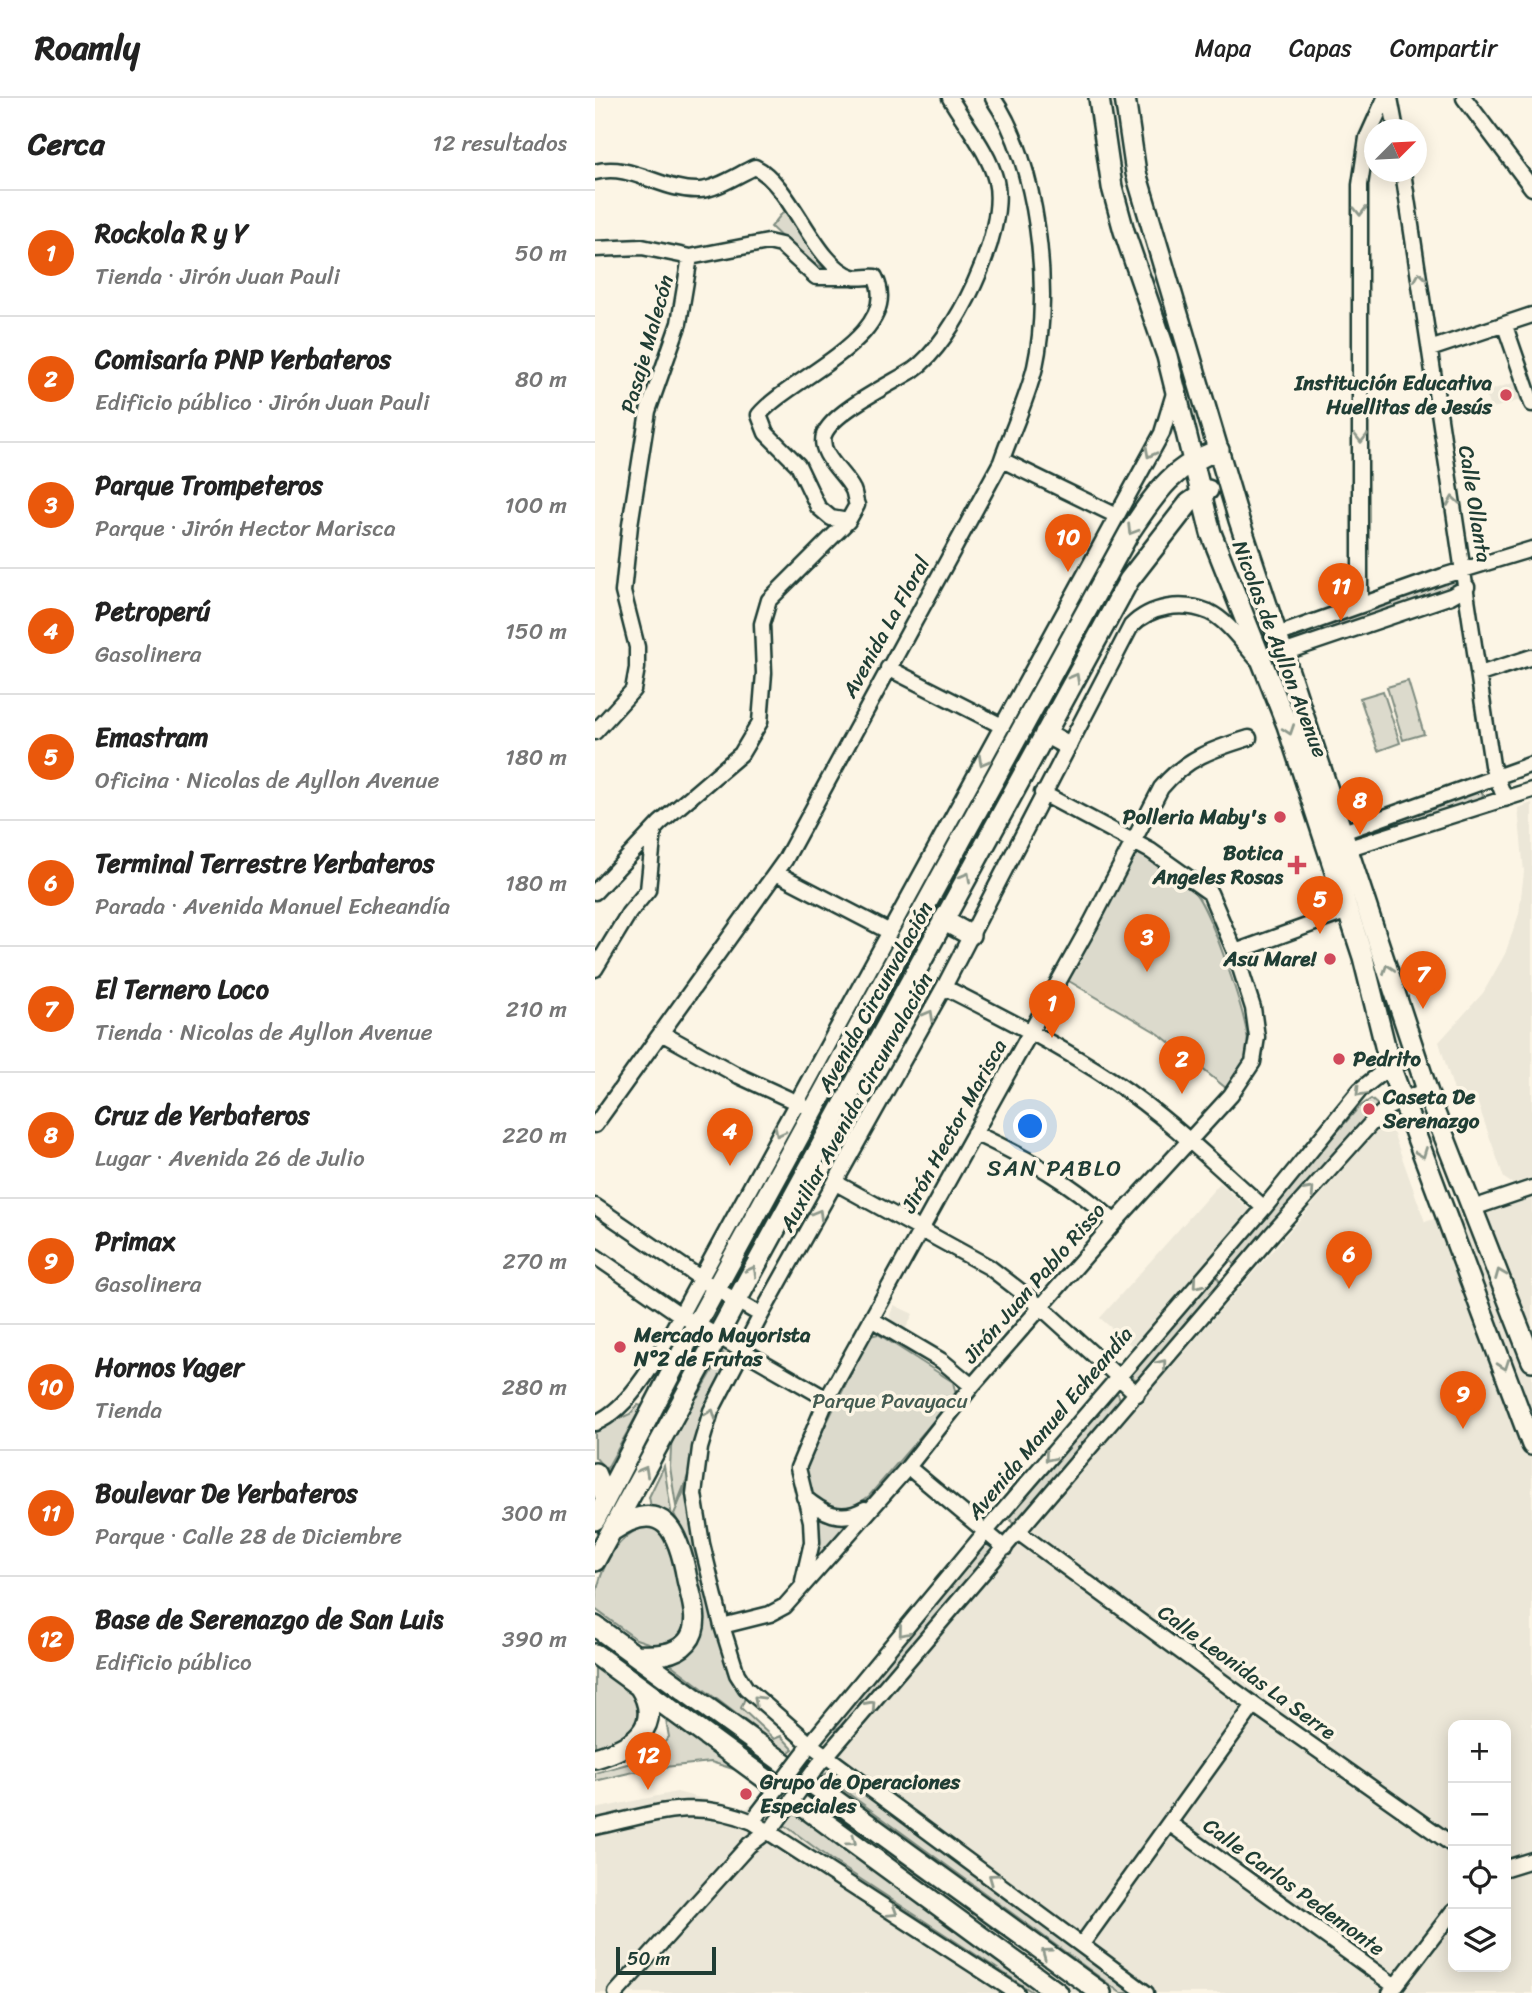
<!DOCTYPE html>
<html lang="es">
<meta charset="utf-8">
<style>
:root{--surface:#fff;--page:#f2f2f2;--text:#222;--muted:#767676;--line:#e0e0e0;--accent:#ea580c}
body{margin:0;font-family:Sriracha,sans-serif;background:var(--page);color:var(--text)}
.controls{position:absolute;right:21px;bottom:21px;display:grid;overflow:hidden;border-radius:14px;box-shadow:0 4px 18px #0003}
.controls button{width:63px;height:63px;display:grid;place-items:center;padding:0;border:0;border-bottom:2px solid var(--line);background:var(--surface);color:var(--text);font:35px sans-serif}
.compass{position:absolute;left:769px;top:21px;width:63px;height:63px;border-radius:50%;background:var(--surface);box-shadow:0 4px 18px #0003;rotate:66deg}
.scale{position:absolute;left:21px;bottom:18px;width:100px;box-sizing:border-box;padding-left:7px;border:4px solid #1f3d34;border-top:0;font-size:19px;line-height:24px;white-space:nowrap;color:#1f3d34;-webkit-text-stroke:5px #fcf5e5;paint-order:stroke}
.you{position:absolute;left:436px;top:1029px;width:24px;height:24px;margin:-18px;border:5px solid #fff;border-radius:50%;background:#1a73e8;box-shadow:0 0 0 10px #1a73e833}
.badge{display:grid;place-items:center;width:46px;height:46px;border-radius:50%;background:var(--accent);color:#fff;font-size:23px;font-weight:700}
.pin{position:absolute;translate:-50% -58px;filter:drop-shadow(0 2px 4px #0008)}
.pin::after{content:'';position:absolute;top:37px;width:24px;height:21px;background:inherit;clip-path:polygon(0 0,100% 0,50% 100%)}
.list{margin:0;padding:0;list-style:none}
h2{display:flex;justify-content:space-between;align-items:center;height:91px;margin:0;padding:0 28px;font-size:30px}
h2 small{font-size:23px;font-weight:400;color:var(--muted)}
.list li{display:grid;grid-template-columns:46px 1fr auto;gap:21px;align-items:center;box-sizing:border-box;height:126px;padding:0 28px;border-top:2px solid var(--line)}
.list b{display:block;font-size:26px;white-space:nowrap}
.list p{margin:0;font-size:23px;white-space:nowrap;color:var(--muted)}
.list em{font-size:23px;font-style:normal;color:var(--muted)}
.icon{flex:none;width:38px;height:38px;fill:none;stroke:currentColor;stroke-width:2;stroke-linecap:round;stroke-linejoin:round}
.map{position:relative;flex:none;width:937px;height:1895px;overflow:hidden}
header{display:flex;align-items:center;gap:42px;box-sizing:border-box;height:98px;padding:0 35px;background:var(--surface);border-bottom:2px solid var(--line)}
header strong{font-size:33px}
nav{display:flex;gap:38px;margin-inline-start:auto;font-size:24px}
main{display:flex}
aside{flex:1;background:var(--surface)}
.map>svg:first-child{display:block}
.built{fill:#ece7d8;fill-rule:evenodd}
.green{fill:#dcdacc;stroke:#7e8c80;stroke-width:2}
.lines{fill:none;stroke-linecap:round;stroke-linejoin:round}
.minor-casing{stroke:#1f3d34;stroke-width:19}
.major-casing{stroke:#1f3d34;stroke-width:24}
.minor{stroke:#fcf5e5;stroke-width:14}
.major{stroke:#fcf5e5;stroke-width:19}
.minor-bridge-casing{stroke:#1f3d34;stroke-width:19;stroke-linecap:butt}
.minor-bridge{stroke:#fcf5e5;stroke-width:14}
.oneway{stroke:#8e998c}
.poi-dot{fill:#d1495b;stroke:#fcf5e5;stroke-width:2.5}
.labels{text-anchor:middle;dominant-baseline:central;stroke-width:7;stroke-linejoin:round;paint-order:stroke}
.street-label{font-size:21px;fill:#1f3d34;stroke:#fcf5e5}
.poi-label{font-size:21px;font-weight:bold;fill:#1f3d34;stroke:#fcf5e5;text-anchor:end}
.park-label{font-size:21px;fill:#455c52;stroke:#fcf5e5}
.neighbourhood-label{font-size:23px;letter-spacing:2px;fill:#1f3d34;stroke:#fcf5e5}
</style>
<header>
<strong>Roamly</strong>
<nav><a>Mapa</a><a>Capas</a><a>Compartir</a></nav>
</header>
<main>
<aside>
<h2>Cerca<small>12 resultados</small></h2>
<ul class="list">
<li><span class="badge">1</span><div><b>Rockola R y Y</b><p>Tienda · Jirón Juan Pauli</p></div><em>50 m</em></li>
<li><span class="badge">2</span><div><b>Comisaría PNP Yerbateros</b><p>Edificio público · Jirón Juan Pauli</p></div><em>80 m</em></li>
<li><span class="badge">3</span><div><b>Parque Trompeteros</b><p>Parque · Jirón Hector Marisca</p></div><em>100 m</em></li>
<li><span class="badge">4</span><div><b>Petroperú</b><p>Gasolinera</p></div><em>150 m</em></li>
<li><span class="badge">5</span><div><b>Emastram</b><p>Oficina · Nicolas de Ayllon Avenue</p></div><em>180 m</em></li>
<li><span class="badge">6</span><div><b>Terminal Terrestre Yerbateros</b><p>Parada · Avenida Manuel Echeandía</p></div><em>180 m</em></li>
<li><span class="badge">7</span><div><b>El Ternero Loco</b><p>Tienda · Nicolas de Ayllon Avenue</p></div><em>210 m</em></li>
<li><span class="badge">8</span><div><b>Cruz de Yerbateros</b><p>Lugar · Avenida 26 de Julio</p></div><em>220 m</em></li>
<li><span class="badge">9</span><div><b>Primax</b><p>Gasolinera</p></div><em>270 m</em></li>
<li><span class="badge">10</span><div><b>Hornos Yager</b><p>Tienda</p></div><em>280 m</em></li>
<li><span class="badge">11</span><div><b>Boulevar De Yerbateros</b><p>Parque · Calle 28 de Diciembre</p></div><em>300 m</em></li>
<li><span class="badge">12</span><div><b>Base de Serenazgo de San Luis</b><p>Edificio público</p></div><em>390 m</em></li>
</ul>
</aside>
<div class="map">
<svg width="937" height="1895" viewBox="0 0 937 1895">
<rect width="100%" height="100%" fill="#fcf5e5"/>
<filter id="ink" filterUnits="userSpaceOnUse"><feTurbulence type="fractalNoise" baseFrequency=".0143" numOctaves="2"/><feDisplacementMap in="SourceGraphic" scale="14" xChannelSelector="R" yChannelSelector="G"/><feConvolveMatrix kernelMatrix="1 2 1 2 8 2 1 2 1" color-interpolation-filters="sRGB"/></filter>
<g filter="url(#ink)">
<!-- built -->
<path class="built" d="M 927,282 L 932,300 L 895,311 L 890,294 Z
M 937,705 L 937,1079 L 918,1086 L 909,1080 L 882,1003 L 864,1009 L 844,944 L 888,895 L 910,856 L 924,816 L 929,774 L 923,710 Z
M 793,1020 L 830,1124 L 937,1087 L 937,1895 L 0,1895 L 0,1711 L 82,1694 L 149,1712 L 254,1639 ZM 858,1627 L 911,1627 L 911,1869 L 858,1869 Z
M 625,1085 L 656,1113 L 537,1248 L 505,1220 Z
M 299,1207 L 318,1216 L 310,1232 L 296,1223 L 295,1217 Z"/>
<!-- green -->
<path class="green" d="M 193,108 L 233,170 L 214,165 L 176,129 Z
M 860,480 L 862,491 L 693,546 L 689,536 Z
M 813,583 L 829,636 L 808,642 L 792,589 Z
M 788,593 L 805,645 L 783,653 L 765,600 Z
M 884,690 L 888,696 L 886,702 L 779,738 L 775,727 Z
M 549,755 C 565,768 587,780 600,795 C 616,814 654,923 653,948 C 652,965 641,977 631,990 L 564,936 L 467,879 L 538,757 Z
M 776,1001 L 784,1008 L 784,1014 L 641,1170 L 633,1158 L 764,1009 Z
M 617,1179 L 623,1180 L 626,1188 L 545,1283 L 538,1280 L 535,1273 Z
M 283,1236 L 358,1284 L 361,1297 L 274,1398 C 250,1417 241,1414 216,1399 L 210,1370 L 213,1362 L 275,1238 Z
M 125,1245 L 142,1254 L 81,1408 L 75,1369 L 77,1332 L 98,1295 L 103,1298 L 128,1255 L 121,1252 Z
M 517,1295 L 523,1296 L 526,1304 L 422,1426 L 418,1426 L 413,1416 Z
M 43,1307 L 47,1308 L 11,1372 L 0,1359 L 0,1332 L 35,1316 Z
M 69,1368 L 77,1419 L 56,1409 L 54,1399 Z
M 97,1374 L 103,1450 L 133,1575 L 150,1600 L 146,1610 L 179,1641 L 186,1638 L 198,1651 L 193,1655 L 74,1565 L 96,1555 L 102,1545 L 86,1430 L 79,1416 Z
M 216,1410 L 254,1423 L 224,1460 L 220,1455 Z
M 56,1428 L 63,1430 L 74,1442 L 93,1513 L 92,1530 L 82,1543 L 62,1548 L 41,1541 L 0,1511 C 0,1480 20,1432 56,1428 Z
M 388,1446 L 396,1448 L 399,1457 L 245,1629 L 235,1633 Z
M 0,1568 C 29,1589 46,1591 43,1630 L 0,1656 Z
M 70,1617 L 154,1676 L 116,1664 L 51,1671 L 0,1683 L 0,1675 L 57,1659 L 74,1639 Z
M 238,1673 L 438,1816 L 536,1895 L 526,1895 L 228,1677 Z
M 198,1709 L 452,1895 L 439,1895 L 235,1761 L 187,1725 Z"/>
<g class="lines">
<!-- minor casing -->
<g class="minor-casing">
<path id="minor" d="M 795,0 L 801,32
M 869,0 L 937,90
M 0,74 C 36,64 67,94 105,92 C 122,91 144,76 160,69 C 197,87 220,168 258,179 C 265,181 273,178 280,179 C 310,237 194,280 164,317 L 171,335 L 203,367 L 223,409 L 236,420 L 253,423
M 808,74 L 897,667 L 910,701
M 0,151 L 47,149 L 95,159 L 173,144 L 186,147 L 221,179 L 259,179
M 910,228 L 937,306
M 835,251 L 937,217
M 407,362 L 520,417
M 765,506 L 765,87 L 772,40 L 790,0
M 682,537 L 848,478 L 937,451
M 688,555 L 856,498 L 872,489
M 293,570 L 407,628
M 885,576 L 937,559
M 0,634 L 38,592 L 42,570 L 42,549 L 28,494 L 35,427 L 53,313 L 84,225 L 95,159
M 748,734 L 937,666
M 754,750 L 937,692
M 181,775 L 293,833
M 0,794 L 65,725 L 146,656 L 165,624 L 169,575 L 167,526 L 174,502 L 253,423 L 262,407 C 260,403 260,396 258,392 C 250,375 223,357 229,337 C 237,314 296,286 318,272 C 359,244 413,133 401,83 C 394,54 370,26 355,0
M 640,854 L 753,813
M 0,871 L 34,815 L 53,792 L 59,732
M 349,889 C 406,918 464,947 518,983 C 572,1019 620,1066 669,1110
M 68,936 L 144,978 L 207,1007
M 0,1027 L 190,762 L 406,364 C 417,332 432,302 440,269 C 457,192 443,65 398,0
M 379,1035 C 433,1060 475,1084 520,1124
M 241,1085 L 394,1169 L 446,1209 L 542,1296
M 0,1108 L 121,1191 L 166,1217
M 878,1110 L 937,1090
M 0,1158 L 84,1216 L 232,1301
M 276,1221 L 347,1263 L 377,1288
M 0,1325 C 45,1308 81,1222 106,1180 L 567,335 L 580,292
M 313,1369 L 410,1450
M 209,1399 C 228,1415 246,1425 270,1411
M 423,1434 L 659,1607 L 858,1747
M 208,1483 L 217,1444 L 216,1423 L 203,1370 L 232,1301 L 496,825 L 566,690 C 591,660 618,651 654,640
M 127,1528 L 175,1516 L 190,1508 L 313,1369 L 377,1288 L 520,1124 L 636,997 L 658,964 L 662,939 L 658,910 L 640,854 L 615,795 L 556,753 L 447,695
M 211,1651 L 392,1432 L 669,1110 L 765,992 L 795,968 L 822,959
M 227,1663 L 677,1136 L 780,1021 L 792,1010 L 832,991
M 574,1725 L 800,1888
M 0,1729 C 59,1716 99,1699 158,1724 L 422,1895
M 911,1770 L 937,1762
M 487,1846 L 659,1607
M 21,1895 L 154,1747 L 177,1730
M 551,1895 L 215,1646 L 151,1590 L 142,1576 L 127,1528 L 107,1446 L 99,1396 L 105,1350 L 116,1313 L 166,1217 L 349,889 L 536,528 C 556,508 587,503 614,514 C 633,523 648,546 662,561
M 795,1895 L 858,1813"/>
</g>
<!-- major casing -->
<g class="major-casing">
<path id="major" d="M 504,0 L 517,89 L 529,133 L 572,258 L 616,435 L 692,627 L 768,859 L 795,968 L 937,1347
M 530,0 L 541,75 L 644,422 L 838,1010 L 937,1263
M 450,635 L 472,647
M 348,822 L 375,837
M 0,1375 L 11,1401
M 0,1422 L 101,1227 L 534,435 C 561,395 577,368 624,352
M 17,1433 C 69,1397 84,1435 92,1481 C 96,1500 107,1527 92,1544 C 80,1558 58,1558 41,1557
M 0,1463 L 534,482 L 594,405 L 613,392
M 0,1528 L 506,1895
M 0,1556 L 463,1895
M 0,1660 C 35,1650 71,1630 44,1588"/>
</g>
<!-- minor -->
<use href="#minor" class="minor"/>
<!-- major -->
<use href="#major" class="major"/>
<!-- minor-bridge casing -->
<g class="minor-bridge-casing">
<path id="minor-bridge" d="M 162,1717 L 209,1655
M 180,1726 L 224,1666"/>
</g>
<!-- minor-bridge -->
<use href="#minor-bridge" class="minor-bridge"/>
</g>
<!-- one-way arrows -->
<defs><path id="oneway-chevron" d="M-2-3.5L2.5 0L-2 3.5" fill="none" stroke-width="1.6" stroke-linecap="round" stroke-linejoin="round" transform="scale(1.75)"/></defs>
<g class="oneway">
<use href="#oneway-chevron" transform="translate(765 113) rotate(89)"/>
<use href="#oneway-chevron" transform="translate(825 179) rotate(-98)"/>
<use href="#oneway-chevron" transform="translate(766 340) rotate(90)"/>
<use href="#oneway-chevron" transform="translate(555 355) rotate(118)"/>
<use href="#oneway-chevron" transform="translate(858 403) rotate(-99)"/>
<use href="#oneway-chevron" transform="translate(537 432) rotate(122)"/>
<use href="#oneway-chevron" transform="translate(480 580) rotate(-61)"/>
<use href="#oneway-chevron" transform="translate(694 632) rotate(71)"/>
<use href="#oneway-chevron" transform="translate(388 663) rotate(119)"/>
<use href="#oneway-chevron" transform="translate(371 779) rotate(-61)"/>
<use href="#oneway-chevron" transform="translate(793 871) rotate(-108)"/>
<use href="#oneway-chevron" transform="translate(334 917) rotate(-61)"/>
<use href="#oneway-chevron" transform="translate(765 994) rotate(134)"/>
<use href="#oneway-chevron" transform="translate(184 1034) rotate(118)"/>
<use href="#oneway-chevron" transform="translate(827 1055) rotate(69)"/>
<use href="#oneway-chevron" transform="translate(715 1093) rotate(-48)"/>
<use href="#oneway-chevron" transform="translate(223 1116) rotate(-60)"/>
<use href="#oneway-chevron" transform="translate(157 1173) rotate(-62)"/>
<use href="#oneway-chevron" transform="translate(905 1176) rotate(-112)"/>
<use href="#oneway-chevron" transform="translate(602 1186) rotate(131)"/>
<use href="#oneway-chevron" transform="translate(567 1266) rotate(-50)"/>
<use href="#oneway-chevron" transform="translate(909 1267) rotate(70)"/>
<use href="#oneway-chevron" transform="translate(116 1316) rotate(-69)"/>
<use href="#oneway-chevron" transform="translate(454 1359) rotate(130)"/>
<use href="#oneway-chevron" transform="translate(49 1373) rotate(-61)"/>
<use href="#oneway-chevron" transform="translate(308 1534) rotate(130)"/>
<use href="#oneway-chevron" transform="translate(163 1602) rotate(-136)"/>
<use href="#oneway-chevron" transform="translate(276 1607) rotate(-48)"/>
<use href="#oneway-chevron" transform="translate(257 1743) rotate(37)"/>
<use href="#oneway-chevron" transform="translate(398 1780) rotate(-144)"/>
<use href="#oneway-chevron" transform="translate(298 1814) rotate(32)"/>
<use href="#oneway-chevron" transform="translate(451 1855) rotate(-144)"/>
</g>
</g>
<!-- markers -->
<g class="poi-dot">
<circle cx="911" cy="297" r="7"/>
<circle cx="685" cy="719" r="7"/>
<path d="M698.5 756.5h7v7h7v7h-7v7h-7v-7h-7v-7h7z"/>
<circle cx="735" cy="861" r="7"/>
<circle cx="744" cy="961" r="7"/>
<circle cx="774" cy="1011" r="7"/>
<circle cx="25" cy="1249" r="7"/>
<circle cx="151" cy="1696" r="7"/>
</g>
<g class="labels">
<!-- street labels -->
<g class="street-label">
<text transform="translate(52 246) rotate(-74)">Pasaje Malecón</text>
<text transform="translate(880 406) rotate(81)">Calle Ollanta</text>
<text transform="translate(291 529) rotate(-61)">Avenida La Floral</text>
<text transform="translate(685 551) rotate(69)">Nicolas de Ayllon Avenue</text>
<text transform="translate(280 899) rotate(-61)">Avenida Circunvalación</text>
<text transform="translate(261 1004) rotate(-61)">Auxiliar Avenida Circunvalación</text>
<text transform="translate(359 1028) rotate(-61)">Jirón Hector Marisca</text>
<text transform="translate(439 1185) rotate(-49)">Jirón Juan Pablo Risso</text>
<text transform="translate(455 1325) rotate(-50)">Avenida Manuel Echeandía</text>
<text transform="translate(652 1574) rotate(36)">Calle Leonidas La Serre</text>
<text transform="translate(699 1789) rotate(36)">Calle Carlos Pedemonte</text>
</g>
<!-- poi labels -->
<g class="poi-label">
<text x="897" y="285">Institución Educativa<tspan x="897" dy="24">Huellitas de Jesús</tspan></text>
<text x="671" y="719">Polleria Maby's</text>
<text x="688" y="755">Botica<tspan x="688" dy="24">Angeles Rosas</tspan></text>
<text x="721" y="861">Asu Mare!</text>
<text x="758" y="961" text-anchor="start">Pedrito</text>
<text x="788" y="999" text-anchor="start">Caseta De<tspan x="788" dy="24">Serenazgo</tspan></text>
<text x="39" y="1237" text-anchor="start">Mercado Mayorista<tspan x="39" dy="24">N°2 de Frutas</tspan></text>
<text x="165" y="1684" text-anchor="start">Grupo de Operaciones<tspan x="165" dy="24">Especiales</tspan></text>
</g>
<!-- park labels -->
<g class="park-label">
<text x="295" y="1303">Parque Pavayacu</text>
</g>
<!-- neighbourhood labels -->
<g class="neighbourhood-label">
<text x="460" y="1070">SAN PABLO</text>
</g>
</g>
</svg>
<div class="controls">
<button>+</button>
<button>−</button>
<button><svg class="icon" aria-label="locate" viewBox="0 0 24 24"><circle cx="12" cy="12" r="6"/><path d="M12 2v4M12 18v4M2 12h4M18 12h4"/></svg></button>
<button><svg class="icon" aria-label="layers" viewBox="0 0 24 24"><path d="M12 4l9 5-9 5-9-5zM3 14l9 5 9-5"/></svg></button>
</div>
<svg class="compass" viewBox="-18 -18 36 36"><path d="M0-13l5 13h-10z" fill="#e53935"/><path d="M0 13l5-13h-10z" fill="#767676"/></svg>
<div class="scale">50 m</div>
<div class="you"></div>
<div class="pin badge" style="left:457px;top:940px">1</div>
<div class="pin badge" style="left:587px;top:996px">2</div>
<div class="pin badge" style="left:552px;top:874px">3</div>
<div class="pin badge" style="left:135px;top:1068px">4</div>
<div class="pin badge" style="left:725px;top:836px">5</div>
<div class="pin badge" style="left:754px;top:1191px">6</div>
<div class="pin badge" style="left:828px;top:911px">7</div>
<div class="pin badge" style="left:765px;top:737px">8</div>
<div class="pin badge" style="left:868px;top:1331px">9</div>
<div class="pin badge" style="left:473px;top:474px">10</div>
<div class="pin badge" style="left:746px;top:523px">11</div>
<div class="pin badge" style="left:53px;top:1692px">12</div>
</div>
</main>
